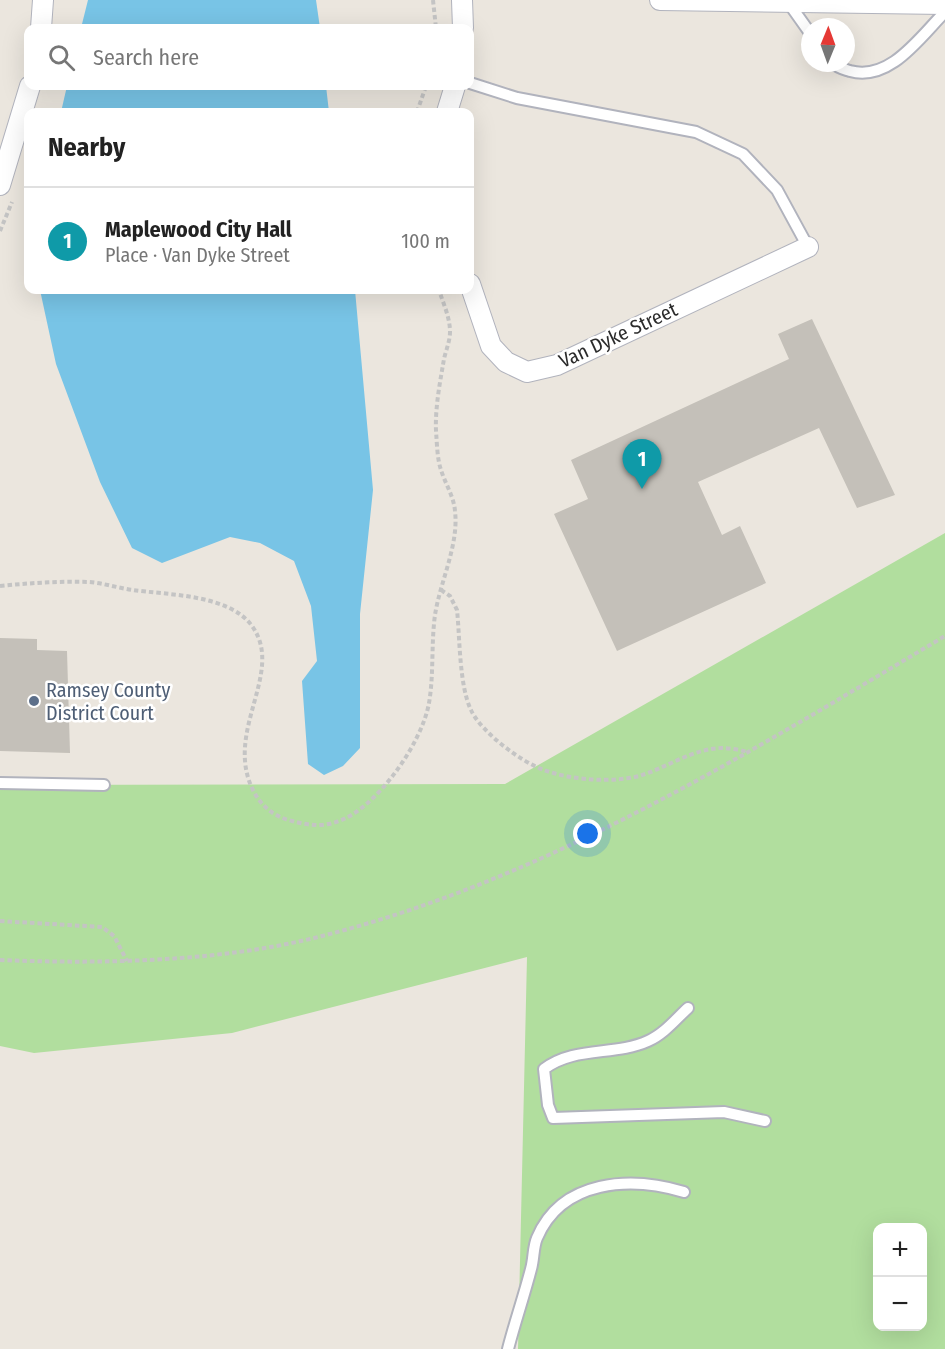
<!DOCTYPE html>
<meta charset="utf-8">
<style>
:root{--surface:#fff;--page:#f2f2f2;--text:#222;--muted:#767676;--line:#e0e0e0;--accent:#1a73e8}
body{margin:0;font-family:"Fira Sans Condensed",sans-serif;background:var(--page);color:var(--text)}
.controls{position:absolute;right:18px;bottom:18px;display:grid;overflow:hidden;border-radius:12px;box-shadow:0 6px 24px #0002}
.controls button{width:54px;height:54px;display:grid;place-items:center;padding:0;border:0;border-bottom:2px solid var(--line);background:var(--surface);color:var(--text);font:30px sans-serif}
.compass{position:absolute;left:801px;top:18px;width:54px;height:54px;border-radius:50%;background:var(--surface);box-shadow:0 6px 24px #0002;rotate:1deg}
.you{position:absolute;left:588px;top:834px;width:21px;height:21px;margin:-15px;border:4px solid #fff;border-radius:50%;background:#1a73e8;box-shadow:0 0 0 9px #1a73e833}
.badge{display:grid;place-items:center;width:39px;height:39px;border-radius:50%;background:var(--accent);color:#fff;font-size:20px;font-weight:700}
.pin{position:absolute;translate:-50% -50px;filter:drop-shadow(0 2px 3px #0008)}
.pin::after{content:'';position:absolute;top:32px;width:21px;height:18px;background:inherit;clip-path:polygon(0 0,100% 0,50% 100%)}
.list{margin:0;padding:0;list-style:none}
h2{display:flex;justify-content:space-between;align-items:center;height:78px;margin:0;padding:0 24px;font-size:26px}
h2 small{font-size:20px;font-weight:400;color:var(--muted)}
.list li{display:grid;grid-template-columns:39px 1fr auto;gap:18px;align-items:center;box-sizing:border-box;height:108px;padding:0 24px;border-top:2px solid var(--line)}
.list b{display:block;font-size:22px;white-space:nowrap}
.list p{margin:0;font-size:20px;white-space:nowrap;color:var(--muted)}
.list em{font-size:20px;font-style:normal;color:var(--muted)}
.icon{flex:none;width:33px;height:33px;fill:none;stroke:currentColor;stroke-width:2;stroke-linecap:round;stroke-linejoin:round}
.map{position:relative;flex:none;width:945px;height:1349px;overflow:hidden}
.search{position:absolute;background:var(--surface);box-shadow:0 6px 24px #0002;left:24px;top:24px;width:450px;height:66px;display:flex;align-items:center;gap:15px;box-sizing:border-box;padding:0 21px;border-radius:12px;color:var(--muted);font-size:22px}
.panel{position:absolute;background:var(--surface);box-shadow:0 6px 24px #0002;left:24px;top:108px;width:450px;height:186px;border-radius:12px}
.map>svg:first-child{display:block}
.green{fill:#b1de9e;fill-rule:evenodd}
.water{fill:#78c4e6}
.building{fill:#c4c0b9}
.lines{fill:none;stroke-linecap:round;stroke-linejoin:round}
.lane-casing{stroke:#b1b3bd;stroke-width:14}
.street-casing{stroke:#b1b3bd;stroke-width:22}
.path{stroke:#c4c4c4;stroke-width:4;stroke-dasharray:4.5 3;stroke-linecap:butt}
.lane{stroke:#fff;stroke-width:10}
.street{stroke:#fff;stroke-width:20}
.service-dot{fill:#5c6f8a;stroke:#fff;stroke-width:2}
.labels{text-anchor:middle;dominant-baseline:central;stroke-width:5;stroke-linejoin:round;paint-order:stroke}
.street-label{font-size:20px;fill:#2b2b2b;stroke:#fff}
.service-label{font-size:20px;fill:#4e5e75;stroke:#fff;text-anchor:start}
</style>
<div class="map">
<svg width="945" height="1349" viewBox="0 0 945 1349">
<rect width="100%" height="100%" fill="#ebe6de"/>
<!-- green -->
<path class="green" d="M 945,533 L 945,1349 L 518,1349 L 527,957 L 232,1033 L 34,1053 L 0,1046 L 0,785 L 505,784 ZM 878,1228 L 922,1228 L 922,1326 L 878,1326 Z"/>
<!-- water -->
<path class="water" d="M 88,0 L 316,0 L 320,28 L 81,28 Z
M 67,86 L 326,86 L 329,112 L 61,112 Z
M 40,290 L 355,290 L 373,490 L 360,614 L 360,748 L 343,766 L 324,775 L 308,764 L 302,681 L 317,661 L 311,606 L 294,561 L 260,543 L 230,537 L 162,563 L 132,548 L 100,482 L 56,364 Z"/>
<!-- building -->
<path class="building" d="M 812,319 L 895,495 L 857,508 L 819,428 L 698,482 L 722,535 L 740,526 L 766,583 L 617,651 L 554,514 L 588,499 L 571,460 L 789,359 L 778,334 Z
M 0,638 L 37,639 L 37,650 L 67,651 L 70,753 L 0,751 Z"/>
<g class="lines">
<!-- lane casing -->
<g class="lane-casing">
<path id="lane" d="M 788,2 L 810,33
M 833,63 C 838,68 844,69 850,71 C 890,82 920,37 945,12
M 470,83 L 517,98 L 696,132 L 743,154 L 777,190 L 808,247
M 0,783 L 104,785
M 688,1008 C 676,1019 664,1034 648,1041 C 615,1056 574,1046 544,1069 L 548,1105 L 553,1118 L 724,1112 L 765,1121
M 508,1349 C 515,1322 524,1296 531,1269 C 534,1259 533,1247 537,1238 C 562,1179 631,1176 684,1192"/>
</g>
<!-- street casing -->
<g class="street-casing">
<path id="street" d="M 462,0 L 463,28
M 660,0 L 945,4
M 41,28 L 43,0
M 447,112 L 455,86
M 0,185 L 30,86
M 470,284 L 491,346 L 506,362 L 527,372 L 557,365 L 808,247"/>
</g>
<!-- path -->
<path class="path" d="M 433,0 L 436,28
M 417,112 L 426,86
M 0,231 L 12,202
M 0,586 C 30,583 59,581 89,582 C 103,583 118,588 133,590 C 167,595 229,594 252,626 C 286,673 222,732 254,792 C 262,807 275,817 292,821 C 306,825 323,827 336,822 C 376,810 422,743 429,703 C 434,674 431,644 435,615 C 440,582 459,545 455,511 C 454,497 445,483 441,470 C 437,458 437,443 436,431 C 435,408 440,382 444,359 C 446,350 450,341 450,332 C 450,317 443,303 439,290
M 441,590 L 450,596 L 457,610 C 460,638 459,685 471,710 C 481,732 521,762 544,770 C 571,780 611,783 639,776 C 666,768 692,749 721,748 C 730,748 740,750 748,752
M 0,921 L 102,927 L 114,936 L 127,961
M 0,960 C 101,964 212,962 310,939 C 541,883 743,756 945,636"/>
<!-- lane -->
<use href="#lane" class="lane"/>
<!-- street -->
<use href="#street" class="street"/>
</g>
<!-- markers -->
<circle class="service-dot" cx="34" cy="701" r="6"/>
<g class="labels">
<!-- street labels -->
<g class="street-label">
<text transform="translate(618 335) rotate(-25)">Van Dyke Street</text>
</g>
<!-- service labels -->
<g class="service-label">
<text x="46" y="690">Ramsey County<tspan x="46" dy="23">District Court</tspan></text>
</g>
</g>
</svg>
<div class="controls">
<button>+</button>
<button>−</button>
</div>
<svg class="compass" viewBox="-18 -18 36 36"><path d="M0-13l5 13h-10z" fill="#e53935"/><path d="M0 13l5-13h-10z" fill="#767676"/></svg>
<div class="you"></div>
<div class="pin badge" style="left:642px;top:489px;background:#0f9aa8">1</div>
<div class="search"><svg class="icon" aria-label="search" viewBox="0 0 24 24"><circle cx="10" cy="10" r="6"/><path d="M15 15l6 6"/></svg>Search here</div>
<section class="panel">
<h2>Nearby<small></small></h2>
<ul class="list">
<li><span class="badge" style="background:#0f9aa8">1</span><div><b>Maplewood City Hall</b><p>Place · Van Dyke Street</p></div><em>100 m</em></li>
</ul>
</section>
</div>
